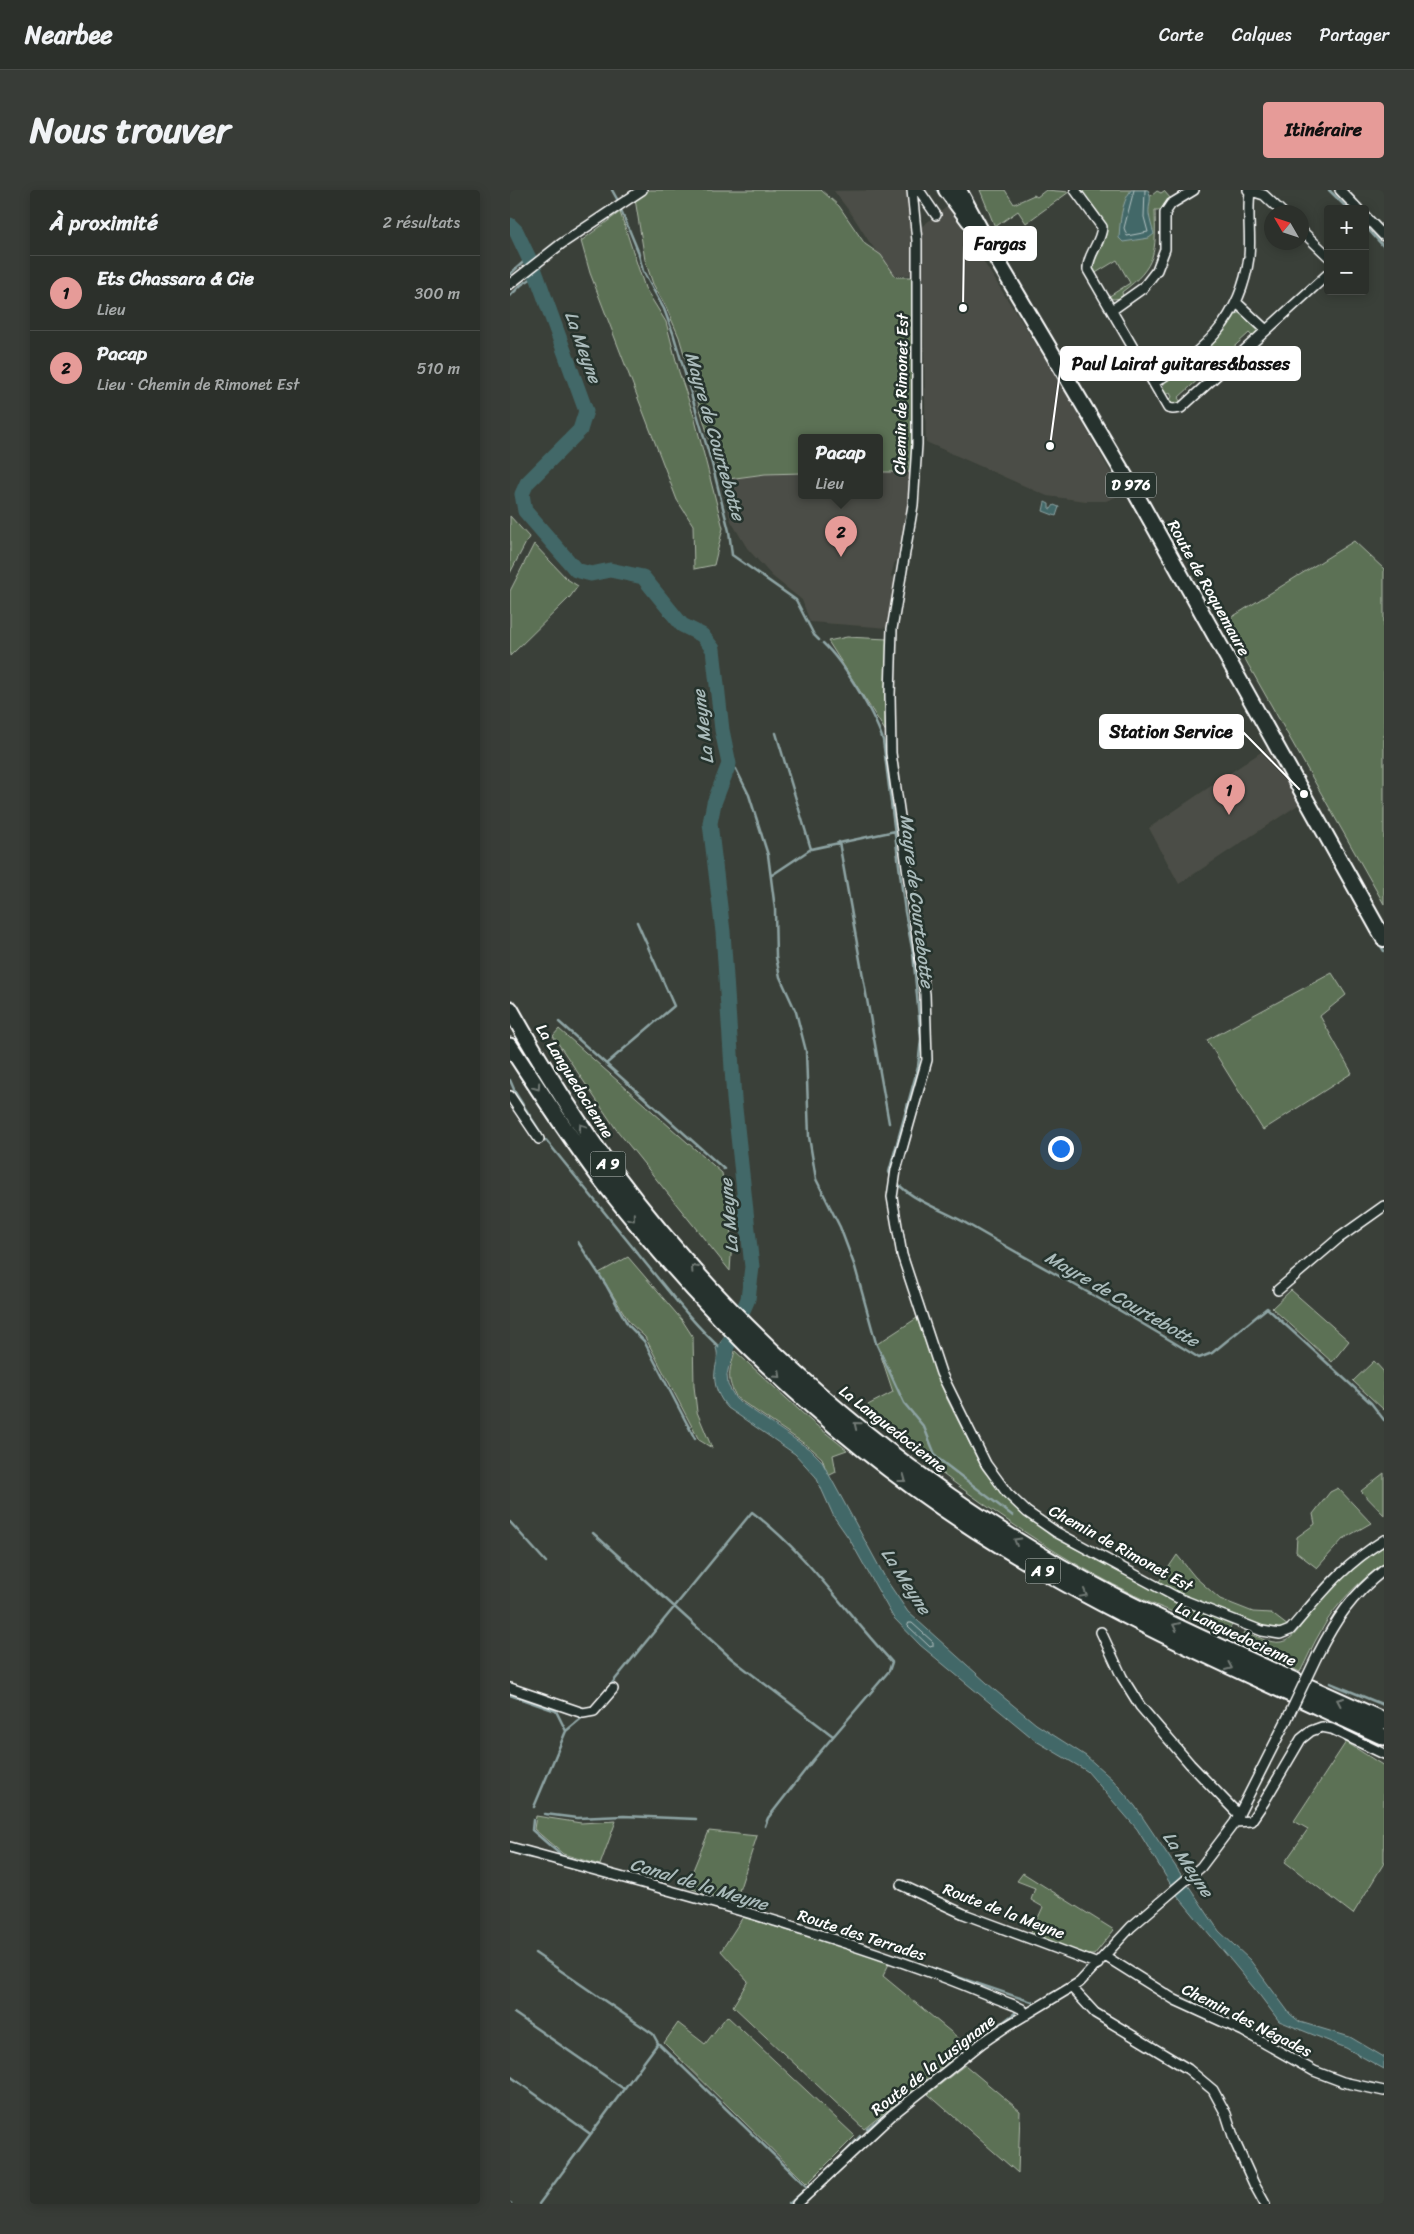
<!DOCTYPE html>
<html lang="fr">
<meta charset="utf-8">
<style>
:root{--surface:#2c302b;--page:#383c37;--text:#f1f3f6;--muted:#a6a9a9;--line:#484b47;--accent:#e69b98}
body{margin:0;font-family:Sriracha,sans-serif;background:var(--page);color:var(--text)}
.controls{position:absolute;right:15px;top:15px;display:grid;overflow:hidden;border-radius:5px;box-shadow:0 2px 12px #0003}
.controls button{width:45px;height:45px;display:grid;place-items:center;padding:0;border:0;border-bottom:1px solid var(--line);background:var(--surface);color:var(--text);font:25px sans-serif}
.compass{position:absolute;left:754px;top:15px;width:45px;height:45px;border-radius:50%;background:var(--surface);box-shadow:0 2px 12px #0003;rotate:309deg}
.you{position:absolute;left:550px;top:958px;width:18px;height:18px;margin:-12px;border:4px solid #fff;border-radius:50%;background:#1a73e8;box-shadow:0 0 0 8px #1a73e833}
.badge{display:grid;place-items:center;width:32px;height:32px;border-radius:50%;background:var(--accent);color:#111;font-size:16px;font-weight:700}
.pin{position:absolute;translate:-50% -41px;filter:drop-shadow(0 1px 2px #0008)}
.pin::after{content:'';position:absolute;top:26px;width:18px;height:15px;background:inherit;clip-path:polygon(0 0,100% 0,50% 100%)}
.popup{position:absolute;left:288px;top:244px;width:85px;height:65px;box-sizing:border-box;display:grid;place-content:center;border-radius:5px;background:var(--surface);filter:drop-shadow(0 1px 4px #0005);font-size:16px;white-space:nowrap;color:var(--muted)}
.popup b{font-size:19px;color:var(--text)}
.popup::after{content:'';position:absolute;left:50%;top:100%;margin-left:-10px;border:10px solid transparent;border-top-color:var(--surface)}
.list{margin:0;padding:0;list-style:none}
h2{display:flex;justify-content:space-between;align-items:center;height:65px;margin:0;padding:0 20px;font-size:21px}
h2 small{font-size:16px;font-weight:400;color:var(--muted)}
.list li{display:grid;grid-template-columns:32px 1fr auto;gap:15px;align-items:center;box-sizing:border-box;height:75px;padding:0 20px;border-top:1px solid var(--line)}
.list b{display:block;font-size:19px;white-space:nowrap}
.list p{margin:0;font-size:16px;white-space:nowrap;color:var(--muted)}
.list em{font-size:16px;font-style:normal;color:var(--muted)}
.map{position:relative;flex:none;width:874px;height:2014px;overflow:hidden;border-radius:5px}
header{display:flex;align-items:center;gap:30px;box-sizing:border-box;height:70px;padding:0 25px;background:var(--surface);border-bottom:1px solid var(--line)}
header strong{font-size:24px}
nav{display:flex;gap:28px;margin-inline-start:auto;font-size:18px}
.intro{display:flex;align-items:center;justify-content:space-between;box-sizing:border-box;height:120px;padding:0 30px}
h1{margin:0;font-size:35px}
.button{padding:12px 22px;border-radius:5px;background:var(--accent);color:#111;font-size:18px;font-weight:700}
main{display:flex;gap:30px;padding:0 30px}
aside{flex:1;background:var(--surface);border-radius:5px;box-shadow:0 2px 12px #0003}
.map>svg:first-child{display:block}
.built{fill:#4c4d46}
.green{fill:#5c7154;stroke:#aeb8aa}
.water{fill:#436868;stroke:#8ea4a4}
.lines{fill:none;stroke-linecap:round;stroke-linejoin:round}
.shore{stroke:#b4c3c3;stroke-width:1}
.stream{stroke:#8ea4a4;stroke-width:2.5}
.river{stroke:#436868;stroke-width:15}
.minor-casing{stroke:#fff;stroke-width:12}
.primary-casing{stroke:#fff;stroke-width:18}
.motorway-casing{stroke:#fff;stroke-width:19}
.minor{stroke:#26332d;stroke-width:9}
.primary{stroke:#26332d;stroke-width:14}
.motorway{stroke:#26332d;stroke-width:15}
.minor-bridge-casing{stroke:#fff;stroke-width:12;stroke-linecap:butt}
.minor-bridge{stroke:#26332d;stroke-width:9}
.oneway{stroke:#727a76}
.labels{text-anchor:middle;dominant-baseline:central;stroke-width:5;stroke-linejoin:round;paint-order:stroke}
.shield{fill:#26332d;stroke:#bec2c0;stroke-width:1}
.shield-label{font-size:15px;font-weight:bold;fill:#fff}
.street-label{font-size:16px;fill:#fff;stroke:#26332d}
.water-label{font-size:18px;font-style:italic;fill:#abb;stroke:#26332d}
.leader{fill:none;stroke:#fff;stroke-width:2}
.callout-dot{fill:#fff;stroke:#26332d;stroke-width:2}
.callout{fill:#fff;stroke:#fff;stroke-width:2}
.callout-label{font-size:18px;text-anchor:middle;font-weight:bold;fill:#111}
</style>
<header>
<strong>Nearbee</strong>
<nav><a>Carte</a><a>Calques</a><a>Partager</a></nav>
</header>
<div class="intro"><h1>Nous trouver</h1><a class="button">Itinéraire</a></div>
<main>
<aside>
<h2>À proximité<small>2 résultats</small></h2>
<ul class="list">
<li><span class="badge">1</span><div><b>Ets Chassara &amp; Cie</b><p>Lieu</p></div><em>300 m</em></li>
<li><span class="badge">2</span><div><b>Pacap</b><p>Lieu · Chemin de Rimonet Est</p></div><em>510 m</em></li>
</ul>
</aside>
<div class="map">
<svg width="874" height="2014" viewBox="0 0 874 2014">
<rect width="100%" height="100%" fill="#3a4039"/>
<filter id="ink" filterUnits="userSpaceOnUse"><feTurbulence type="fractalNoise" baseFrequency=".02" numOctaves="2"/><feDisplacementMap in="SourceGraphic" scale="10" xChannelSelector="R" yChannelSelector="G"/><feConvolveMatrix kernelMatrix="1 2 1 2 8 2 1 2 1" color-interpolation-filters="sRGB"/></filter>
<g filter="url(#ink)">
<!-- built -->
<path class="built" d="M 396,0 L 399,11 L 402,85 L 385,85 L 360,53 L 343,26 L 324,1 Z
M 438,16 L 543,181 L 613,304 L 596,311 L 576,311 L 537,306 L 416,252 L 411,37 Z
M 370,282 L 402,282 L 401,313 L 392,362 L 384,374 L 381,386 L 386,391 L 379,438 L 300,432 L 292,410 L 262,386 L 237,358 L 221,331 L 211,290 L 255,284 L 292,283 L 292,306 L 370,306 Z
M 760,556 L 791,613 L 669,694 L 639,638 Z"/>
<!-- green -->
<path class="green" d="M 139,0 L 311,0 L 329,16 L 355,54 L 371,65 L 386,87 L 404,87 L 405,192 L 402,282 L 370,282 L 370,248 L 292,248 L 292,283 L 255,284 L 211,290 L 169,147 L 156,117 L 143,94 L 135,70 L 125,9 Z
M 470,0 L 495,0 L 504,14 L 524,5 L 527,7 L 536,0 L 559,2 L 516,33 L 508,21 L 485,37 Z
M 569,0 L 637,0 L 641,6 L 647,1 L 651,3 L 654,1 L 661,9 L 655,13 L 651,20 L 645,20 C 646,62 647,76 612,102 L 613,108 L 603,109 L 598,107 L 620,93 L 607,70 L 584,84 C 578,69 598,56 596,39 C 594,25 578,11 569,0 Z
M 110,22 L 135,98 L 156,132 L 169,182 L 184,226 L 213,338 L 204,375 L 184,379 L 183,335 L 167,310 L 80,83 L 71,51 Z
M 731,122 L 748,139 L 743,147 L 739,143 L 668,208 L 671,212 L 665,215 L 657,210 L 662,207 L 660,203 L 654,206 C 652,200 653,194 656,189 L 723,125 Z
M 0,326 L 19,347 L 0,383 Z
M 844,351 L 874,379 L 874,714 L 714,432 Z
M 24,354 L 57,389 L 68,396 L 60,407 L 0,466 L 0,401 Z
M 337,447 L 377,449 L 378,545 L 318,451 Z
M 822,783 L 836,805 L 810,826 L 842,883 L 753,940 L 697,850 Z
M 49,839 L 212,983 L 222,1051 L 220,1081 L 106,939 L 43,846 Z
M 118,1067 L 172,1130 L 183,1147 L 184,1196 L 187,1222 L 202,1258 L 189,1250 L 135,1147 L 120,1133 L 89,1083 Z
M 781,1100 L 839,1151 L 822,1172 L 762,1118 Z
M 407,1128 L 435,1205 L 473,1280 L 499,1312 L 541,1346 L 645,1401 L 722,1435 L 717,1443 C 693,1433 667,1424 643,1414 C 536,1365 440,1292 350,1219 L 383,1202 L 367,1154 Z
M 225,1161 L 301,1231 L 337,1260 L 323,1265 L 326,1282 L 318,1286 L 312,1268 L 302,1259 L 227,1208 C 216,1189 219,1182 225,1161 Z
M 864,1171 L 874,1182 L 874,1220 L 843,1191 Z
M 874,1283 L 874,1325 L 851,1301 Z
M 828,1298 L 861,1333 L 833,1349 L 807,1378 L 786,1362 L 787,1347 L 805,1334 L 803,1324 L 820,1302 Z
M 874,1355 L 874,1373 C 850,1391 825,1414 811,1441 C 803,1454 797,1469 790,1482 L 727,1453 L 734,1442 C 745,1445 760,1454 771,1452 C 784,1450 791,1435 798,1426 C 820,1397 844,1375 874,1355 Z
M 667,1365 L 685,1387 L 710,1409 L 743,1422 L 761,1423 L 778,1436 L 764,1440 L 754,1438 L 678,1409 L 648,1393 Z
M 836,1552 L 874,1576 L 874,1673 L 843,1724 L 775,1672 L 798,1639 L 784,1631 Z
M 26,1626 L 71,1633 L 106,1631 L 90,1675 L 53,1664 L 24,1639 Z
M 199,1641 L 247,1646 L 225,1713 L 176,1697 Z
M 513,1683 L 604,1740 L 584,1765 L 578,1765 L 524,1746 L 521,1743 L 533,1717 L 521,1710 L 525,1698 L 507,1691 Z
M 233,1727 L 367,1768 L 379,1774 L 373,1786 L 458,1856 L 354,1939 L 223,1816 L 238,1791 L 211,1761 Z
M 217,1826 L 345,1946 L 297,1994 L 154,1853 L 168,1833 L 195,1854 Z
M 455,1875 L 510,1921 L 508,1983 L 418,1904 Z"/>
<!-- water -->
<path class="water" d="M 621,0 L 638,0 C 643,8 638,15 639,24 C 640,31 642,37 644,44 L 639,48 L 613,52 L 609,48 C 610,32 611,14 621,0 Z
M 535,312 L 539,314 L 539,318 L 541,319 L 544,315 L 549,317 L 546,326 L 533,321 Z
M 214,1148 L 223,1157 L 217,1185 L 218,1195 L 226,1209 L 302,1261 L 311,1270 L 377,1391 L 398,1422 L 486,1501 L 526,1534 L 576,1566 L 603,1590 L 625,1616 L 672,1686 L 661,1695 L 627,1639 L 577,1581 L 526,1551 L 410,1455 L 383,1427 L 340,1350 L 324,1327 L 306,1287 L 285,1264 L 218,1218 C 209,1208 203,1195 205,1181 C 206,1173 209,1166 206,1158 Z
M 678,1695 L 709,1741 L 740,1770 L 780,1824 L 790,1832 L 840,1847 L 874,1867 L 874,1879 L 836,1858 L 769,1831 L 748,1803 L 667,1705 Z"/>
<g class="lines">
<!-- shore -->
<path class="shore" d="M 624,0 L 614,38 L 617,46 L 638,42 L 634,27 L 635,0
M 399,1433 L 402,1433 L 423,1452 L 423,1456 L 420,1457 L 398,1436 Z"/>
<!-- stream -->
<path class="stream" d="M 102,0 L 107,9
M 427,0 L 440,17
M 819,0 L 838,19
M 111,20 L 128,61 L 133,81 L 154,119 L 163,143 L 202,274 L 219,341 L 222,365 L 286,410 L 304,445 L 309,450
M 454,35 L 476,64
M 855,36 L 874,57
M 0,84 L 19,67
M 0,106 L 11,95 L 27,85
M 313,453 C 334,473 364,523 373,550 L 395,722 L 403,763 L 411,849 L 408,877 L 379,982 L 381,986
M 266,543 L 301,659
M 219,574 L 226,579 L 239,605 L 258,665 L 265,719 L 266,767 L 270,787 L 286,822 L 296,861 L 299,947 L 306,989 L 330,1037 L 345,1077 L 366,1153 L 394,1213 L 414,1237 L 426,1267 L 503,1326
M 329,652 L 379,933
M 262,685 L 301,659 L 385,641
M 869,753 L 874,761
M 49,832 L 214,979
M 96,874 L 164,816 L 127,732
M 0,890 L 6,904 L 31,943
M 36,950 C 70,992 103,1033 137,1075 C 160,1103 183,1133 210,1158
M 388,994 C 407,1013 436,1021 459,1035 C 536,1080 615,1121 689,1168 L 702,1163 L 757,1118 L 861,1213 L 874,1230
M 68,1052 L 96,1095 L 118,1135 L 134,1151 L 185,1249
M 0,1332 L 36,1372
M 83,1343 L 222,1469 L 323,1546
M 820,1493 L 874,1515
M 99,1497 L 242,1322 C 297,1363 335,1422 382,1472 L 379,1481 L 304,1569 L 258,1628 L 255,1636
M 0,1505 L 46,1521 L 56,1541 L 24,1617
M 56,1541 L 74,1526
M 35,1624 L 67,1628 L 114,1626 L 186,1629
M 23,1630 L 22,1640 L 52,1666 L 80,1674
M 0,1662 L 22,1668
M 25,1763 L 143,1844 L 148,1853
M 398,1770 L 522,1812
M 4,1823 L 114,1899
M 476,1845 L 505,1823
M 0,1886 L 79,1943
M 357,1939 L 433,1879
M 331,1967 L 350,1946
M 0,2013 L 1,2014
M 29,2014 L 148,1853 L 298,1998
M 279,2014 L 305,1991"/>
<!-- river -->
<path class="river" d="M 0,35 L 6,41 L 25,81 L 76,221 L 70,240 L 17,293 L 12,304 L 15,321 L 66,380 L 81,384 L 100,380 L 133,387 L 172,435 L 192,445 L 203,459 L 212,540 L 219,574 L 204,613 L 200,633 L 213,742 L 224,909 L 242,1077 L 238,1109 L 217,1157 L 214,1171"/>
<!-- minor casing -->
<g class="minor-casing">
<path id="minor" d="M 402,0 L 407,51 L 407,254 L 403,315 L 382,439 L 380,505 L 381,563 L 415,804 L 417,870 L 386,980 L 382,1007 L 392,1065 L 431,1183 L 476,1274 L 497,1303 L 517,1322 L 546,1342 L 668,1408 L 752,1441 L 770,1444 L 780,1440 C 812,1403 831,1377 874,1350
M 409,0 L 426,25
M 565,0 L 592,37 C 591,53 577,65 578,80 L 658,218 L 663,219 L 671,218 L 818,84
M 738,0 L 754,5 L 772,22
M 830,0 L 848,19
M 855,26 L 874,46
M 792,41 L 818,66
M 0,94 L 51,54 L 132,0
M 727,113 L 756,140
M 602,120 L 633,98 L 647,80 L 655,59 L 655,23 L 661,14 L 684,0
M 644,193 C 694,161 731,129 739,67 C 741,45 737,24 740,2
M 0,906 L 29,949
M 768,1100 L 829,1048 L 874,1016
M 591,1442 L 612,1487 L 630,1516 L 680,1574 L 729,1625
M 807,1466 C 826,1429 841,1406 874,1380
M 0,1498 L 73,1523 L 84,1521 L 103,1499
M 725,1632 L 741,1631 L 754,1612 L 791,1549 L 801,1541 L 812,1537 L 822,1539 L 874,1564
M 0,1657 C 144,1696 290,1734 430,1786 C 455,1795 479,1806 504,1815 L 512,1819 L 516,1825
M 391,1695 L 454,1724 L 588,1774
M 595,1766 L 665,1810 L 733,1841 L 804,1881 L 833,1892 L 874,1901
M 562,1798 L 585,1823 L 678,1879 L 703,1900 L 716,1924 L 725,1952 L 744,1994 L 755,2014
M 287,2014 L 382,1925 L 472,1853 L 497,1836 L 570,1792 L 621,1737 L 691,1677 L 725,1632 L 777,1529"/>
</g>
<!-- primary casing -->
<g class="primary-casing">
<path id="primary" d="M 436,0 L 459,31
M 449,0 L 486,68 L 627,306 L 874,749"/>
</g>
<!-- motorway casing -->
<g class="motorway-casing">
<path id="motorway" d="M 0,819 C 32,876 67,932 106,985 C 237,1160 412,1306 606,1407 C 694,1452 785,1490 874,1531
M 0,856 C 31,903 62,952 97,997 C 208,1139 342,1266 496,1359 C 617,1433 746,1488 874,1547"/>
</g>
<!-- minor -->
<use href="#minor" class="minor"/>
<!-- primary -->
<use href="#primary" class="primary"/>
<!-- motorway -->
<use href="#motorway" class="motorway"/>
<!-- minor-bridge casing -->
<g class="minor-bridge-casing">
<path id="minor-bridge" d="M 777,1529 L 807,1466"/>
</g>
<!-- minor-bridge -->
<use href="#minor-bridge" class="minor-bridge"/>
</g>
<!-- one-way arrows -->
<defs><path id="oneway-chevron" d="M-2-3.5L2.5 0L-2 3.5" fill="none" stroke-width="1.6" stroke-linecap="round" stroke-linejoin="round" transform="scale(1.25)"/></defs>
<g class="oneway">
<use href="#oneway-chevron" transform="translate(27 897) rotate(55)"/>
<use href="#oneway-chevron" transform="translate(72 937) rotate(-124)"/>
<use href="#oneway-chevron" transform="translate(122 1028) rotate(51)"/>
<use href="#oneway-chevron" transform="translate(184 1078) rotate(-132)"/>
<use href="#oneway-chevron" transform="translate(268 1185) rotate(42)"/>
<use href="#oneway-chevron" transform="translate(347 1235) rotate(-141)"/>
<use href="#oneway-chevron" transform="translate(393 1289) rotate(37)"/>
<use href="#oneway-chevron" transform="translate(507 1351) rotate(-150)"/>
<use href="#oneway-chevron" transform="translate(574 1404) rotate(29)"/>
<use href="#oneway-chevron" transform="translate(666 1436) rotate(-155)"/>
<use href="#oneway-chevron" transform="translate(719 1477) rotate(24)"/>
<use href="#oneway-chevron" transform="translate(830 1511) rotate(-156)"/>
</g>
</g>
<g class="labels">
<!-- shield labels -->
<g class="shield">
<rect x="596" y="282.5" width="50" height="25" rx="4"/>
<rect x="80.5" y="961.5" width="35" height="25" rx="4"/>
<rect x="515.5" y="1368.5" width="35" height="25" rx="4"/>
</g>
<g class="shield-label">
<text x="621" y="295">D 976</text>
<text x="98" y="974">A 9</text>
<text x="533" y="1381">A 9</text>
</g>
<!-- street labels -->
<g class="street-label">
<text transform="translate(391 204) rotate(-89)">Chemin de Rimonet Est</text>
<text transform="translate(699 398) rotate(61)">Route de Roquemaure</text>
<text transform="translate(65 891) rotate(58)">La Languedocienne</text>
<text transform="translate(383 1239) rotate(38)">La Languedocienne</text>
<text transform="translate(611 1358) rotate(29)">Chemin de Rimonet Est</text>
<text transform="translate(726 1444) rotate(25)">La Languedocienne</text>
<text transform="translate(494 1721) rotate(21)">Route de la Meyne</text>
<text transform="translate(352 1745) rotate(18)">Route des Terrades</text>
<text transform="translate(737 1830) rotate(27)">Chemin des Négades</text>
<text transform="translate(423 1875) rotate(-38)">Route de la Lusignane</text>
</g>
<!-- water labels -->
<g class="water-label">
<text transform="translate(73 157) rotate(70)">La Meyne</text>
<text transform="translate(205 246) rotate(74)">Mayre de Courtebotte</text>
<text transform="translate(193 537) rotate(-97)">La Meyne</text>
<text transform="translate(407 711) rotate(83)">Mayre de Courtebotte</text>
<text transform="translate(219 1026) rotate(-95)">La Meyne</text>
<text transform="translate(612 1109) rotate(30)">Mayre de Courtebotte</text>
<text transform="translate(396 1391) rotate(57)">La Meyne</text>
<text transform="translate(678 1674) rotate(56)">La Meyne</text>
<text transform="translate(189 1694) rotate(17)">Canal de la Meyne</text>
</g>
</g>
<!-- callouts -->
<path class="leader" d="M453 118L454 54M540 256L551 174M794 604L733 542"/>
<g class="callout-dot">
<circle cx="453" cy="118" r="5"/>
<circle cx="540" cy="256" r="5"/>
<circle cx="794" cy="604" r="5"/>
</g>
<g class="callout">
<rect x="454" y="37" width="72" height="33" rx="5"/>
<rect x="551" y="157" width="239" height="33" rx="5"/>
<rect x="590" y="525" width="143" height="33" rx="5"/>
</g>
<g class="callout-label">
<text x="490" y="60">Fargas</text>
<text x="671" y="180">Paul Lairat guitares&amp;basses</text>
<text x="661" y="548">Station Service</text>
</g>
</svg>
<div class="controls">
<button>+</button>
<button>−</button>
</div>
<svg class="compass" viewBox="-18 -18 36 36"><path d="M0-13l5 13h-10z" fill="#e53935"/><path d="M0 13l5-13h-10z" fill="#a6a9a9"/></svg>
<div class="you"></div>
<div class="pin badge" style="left:719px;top:625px">1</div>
<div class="pin badge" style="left:331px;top:367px">2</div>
<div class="popup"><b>Pacap</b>Lieu</div>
</div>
</main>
